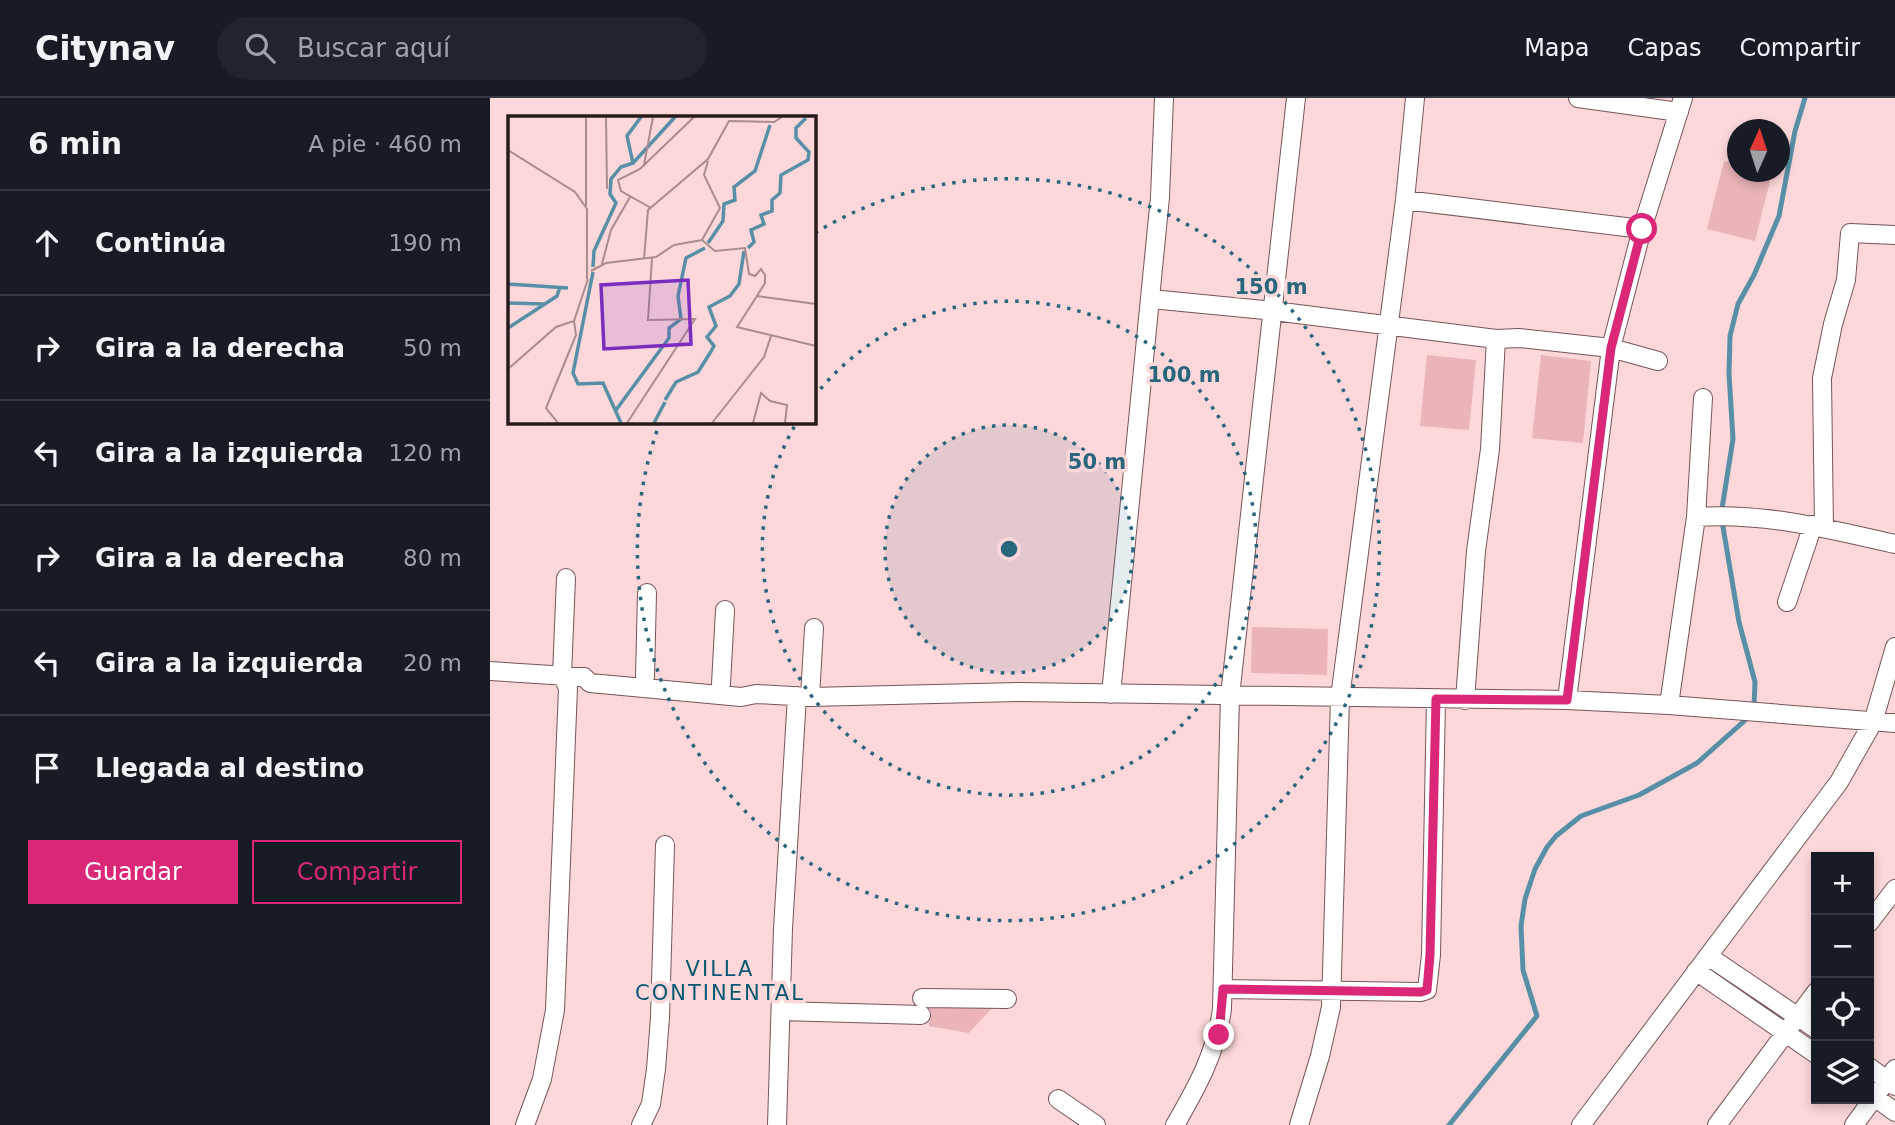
<!DOCTYPE html>
<html lang="es">
<meta charset="utf-8">
<style>
:root{--surface:#171b24;--page:#20242c;--text:#f1f3f6;--muted:#9ea1a6;--line:#363941;--accent:#db2777}
body{margin:0;font-family:"DejaVu Sans",sans-serif;background:var(--page);color:var(--text)}
.controls{position:absolute;right:21px;bottom:21px;display:grid;overflow:hidden;border-radius:0px;box-shadow:0 4px 10px #0003}
.controls button{width:63px;height:63px;display:grid;place-items:center;padding:0;border:0;border-bottom:2px solid var(--line);background:var(--surface);color:var(--text);font:35px sans-serif}
.compass{position:absolute;left:1237px;top:21px;width:63px;height:63px;border-radius:50%;background:var(--surface);box-shadow:0 4px 10px #0003;rotate:3deg}
.stop{position:absolute;width:21px;height:21px;margin:-16px;border:5px solid #db2777;border-radius:50%;background:#fff}
.stop.end{background:#db2777;border-color:#fff;box-shadow:0 2px 7px #0008}
.list{margin:0;padding:0;list-style:none}
h2{display:flex;justify-content:space-between;align-items:center;height:91px;margin:0;padding:0 28px;font-size:30px}
h2 small{font-size:23px;font-weight:400;color:var(--muted)}
.list li{display:grid;grid-template-columns:46px 1fr auto;gap:21px;align-items:center;box-sizing:border-box;height:105px;padding:0 28px;border-top:2px solid var(--line)}
.list b{display:block;font-size:26px;white-space:nowrap}
.list em{font-size:23px;font-style:normal;color:var(--muted)}
.actions{display:flex;gap:14px;padding:21px 28px}
.actions a{flex:1;padding:16px 0;border:2px solid var(--accent);border-radius:0px;text-align:center;font-size:24px;color:var(--accent)}
.actions .main{background:var(--accent);color:#fff}
.icon{flex:none;width:38px;height:38px;fill:none;stroke:currentColor;stroke-width:2;stroke-linecap:round;stroke-linejoin:round}
.map{position:relative;flex:none;width:1405px;height:1027px;overflow:hidden}
header{display:flex;align-items:center;gap:42px;box-sizing:border-box;height:98px;padding:0 35px;background:var(--surface);border-bottom:2px solid var(--line)}
header strong{font-size:33px}
nav{display:flex;gap:38px;margin-inline-start:auto;font-size:24px}
.search{width:490px;height:63px;background:var(--page);display:flex;align-items:center;gap:18px;box-sizing:border-box;padding:0 24px;border-radius:38px;color:var(--muted);font-size:26px}
main{display:flex}
aside{flex:1;background:var(--surface)}
.map>svg:first-child{display:block}
.green{fill:#eab4b8}
.lines{fill:none;stroke-linecap:round;stroke-linejoin:round}
.stream{stroke:#5790a6;stroke-width:5}
.minor-casing{stroke:#755558;stroke-width:20}
.minor{stroke:#fff;stroke-width:18}
.route{stroke:#db2777;stroke-width:9}
.ring{fill:none;stroke:#28667c;stroke-width:3.5;stroke-dasharray:3.5 7}
.labels{text-anchor:middle;dominant-baseline:central;stroke-width:7;stroke-linejoin:round;paint-order:stroke}
.neighbourhood-label{font-size:21px;letter-spacing:2px;fill:#055871;stroke:#fdd7da}
.inset-river{fill:none;stroke:#5790a6;stroke-width:3.5}
.inset-road{fill:none;stroke:#a88c8e;stroke-width:2}
.view{fill:#7b2cbf;fill-opacity:0.15;stroke:#7b2cbf;stroke-width:3.5}
.inset-edge{fill:none;stroke:#281b1c;stroke-width:3.5}
.centre{fill:#28667c;stroke:#fdd7da;stroke-width:3.5}
.ring-label{font-size:21px;text-anchor:middle;font-weight:bold;fill:#28667c;stroke:#fdd7da;stroke-width:7;stroke-linejoin:round;paint-order:stroke}
</style>
<header>
<strong>Citynav</strong>
<div class="search"><svg class="icon" aria-label="search" viewBox="0 0 24 24"><circle cx="10" cy="10" r="6"/><path d="M15 15l6 6"/></svg>Buscar aquí</div>
<nav><a>Mapa</a><a>Capas</a><a>Compartir</a></nav>
</header>
<main>
<aside>
<h2>6 min<small>A pie · 460 m</small></h2>
<ul class="list">
<li><svg class="icon" aria-label="ahead" viewBox="0 0 24 24"><path d="M12 20V5M6 11l6-6 6 6"/></svg><div><b>Continúa</b></div><em>190 m</em></li>
<li><svg class="icon" aria-label="right" viewBox="0 0 24 24"><path d="M7 20v-9h11M14 6l5 5-5 5"/></svg><div><b>Gira a la derecha</b></div><em>50 m</em></li>
<li><svg class="icon" aria-label="left" viewBox="0 0 24 24"><path d="M17 20v-9H6M10 6l-5 5 5 5"/></svg><div><b>Gira a la izquierda</b></div><em>120 m</em></li>
<li><svg class="icon" aria-label="right" viewBox="0 0 24 24"><path d="M7 20v-9h11M14 6l5 5-5 5"/></svg><div><b>Gira a la derecha</b></div><em>80 m</em></li>
<li><svg class="icon" aria-label="left" viewBox="0 0 24 24"><path d="M17 20v-9H6M10 6l-5 5 5 5"/></svg><div><b>Gira a la izquierda</b></div><em>20 m</em></li>
<li><svg class="icon" aria-label="arrive" viewBox="0 0 24 24"><path d="M6 21V4h12l-3 4 3 4H6"/></svg><div><b>Llegada al destino</b></div></li>
</ul>
<div class="actions"><a class="main">Guardar</a><a>Compartir</a></div>
</aside>
<div class="map">
<svg width="1405" height="1027" viewBox="0 0 1405 1027">
<rect width="100%" height="100%" fill="#fdd7da"/>
<!-- green -->
<path class="green" d="M 1234,63 L 1247,66 L 1248,74 L 1282,75 L 1265,143 L 1217,131 Z
M 937,257 L 986,262 L 979,332 L 930,328 Z
M 1051,257 L 1101,263 L 1093,345 L 1042,340 Z
M 762,529 L 838,531 L 837,577 L 761,575 Z
M 437,905 L 503,909 L 479,935 L 439,928 Z"/>
<g class="lines">
<!-- stream -->
<path class="stream" d="M 1264,609 L 1265,584 L 1249,524 L 1231,417 L 1243,341 L 1239,276 L 1240,238 L 1248,206 L 1264,177 L 1289,118 L 1305,33 L 1315,0
M 959,1027 L 1047,918 L 1033,872 L 1031,828 L 1035,801 L 1045,771 L 1057,749 L 1066,738 L 1091,718 L 1149,697 L 1207,665 L 1261,617"/>
<!-- minor casing -->
<g class="minor-casing">
<path id="minor" d="M 1088,0 L 1189,14
M 915,102 L 1152,131
M 661,201 L 784,213 L 1006,241 L 1029,240 L 1121,250 L 1168,263
M 1206,419 C 1274,414 1338,431 1405,446
M 1334,430 L 1332,280 L 1343,226 L 1356,182 L 1360,135 L 1405,137
M 1297,504 L 1323,427
M 0,573 L 94,579 L 100,585 L 251,599 L 266,596 L 320,599 L 529,594 L 1077,602 L 1179,607 L 1405,625
M 155,579 L 157,495
M 231,586 L 235,512
M 621,596 L 670,99 L 674,0
M 320,599 L 324,530
M 975,602 L 986,453 L 1000,351 L 1006,241
M 1077,602 L 1121,250 L 1152,131 L 1193,0
M 1179,607 L 1206,419 L 1213,300
M 1379,825 L 1405,791
M 1218,858 L 1326,931
M 1206,873 L 1326,956
M 733,891 L 931,894 L 937,892 L 941,857 L 946,601
M 432,900 L 517,901
M 291,913 L 431,917
M 1379,969 L 1405,988
M 1379,995 L 1405,1014
M 568,1001 L 606,1027
M 35,1027 L 52,981 L 65,912 L 78,590 L 72,577 L 76,480
M 151,1027 L 161,1006 L 166,971 L 170,919 L 175,747
M 287,1027 L 293,831 L 307,598
M 685,1027 C 707,989 726,955 732,911 L 740,598 L 806,0
M 809,1027 L 830,958 L 841,909 L 850,600 L 915,102 L 925,0
M 1091,1027 L 1349,684 L 1383,624 L 1405,549
M 1227,1027 L 1326,894
M 1364,1027 L 1405,971"/>
</g>
<!-- minor -->
<use href="#minor" class="minor"/>
</g>
<g class="lines">
<!-- route -->
<path class="route" d="M 729,937 L 733,891 L 931,894 L 937,892 L 940,857 L 946,601 L 1077,602 L 1121,250 L 1152,131"/>
</g>
<!-- distance rings -->
<circle cx="519" cy="451" r="124" fill="#28667c" fill-opacity=".12"/>
<g class="ring">
<circle cx="519" cy="451" r="124"/>
<path d="M324 299A247 247 0 1 1 307 324"/>
<path d="M325 135A371 371 0 1 1 170 324"/>
</g>
<g class="labels">
<!-- neighbourhood labels -->
<g class="neighbourhood-label">
<text x="230" y="871">VILLA<tspan x="230" dy="24">CONTINENTAL</tspan></text>
</g>
</g>
<!-- overview -->
<g transform="translate(18 18)">
<rect width="308" height="308" fill="#fdd7da"/>
<path class="inset-river" d="M 126,46 L 167,1M 200,127 L 215,105 L 216,88 L 227,84 L 226,71 L 247,55 L 262,9M 240,132 L 246,126 L 243,114 L 256,108 L 253,99 L 264,95 L 264,84 L 272,77 L 273,59 L 300,44 L 301,36 L 288,22 L 288,12 L 298,2M 85,151 L 86,135 L 108,87 L 102,78 L 103,63 L 113,51 L 125,47 L 119,20 L 133,1M 85,156 L 65,257 L 70,268 L 95,267 L 113,307M 0,168 L 60,172M 0,187 L 36,188M 0,212 L 49,180 L 52,171M 157,284 L 168,266 L 190,256 L 202,237 L 206,230 L 199,221 L 208,210 L 201,191 L 222,180 L 231,168 L 236,135M 108,294 L 161,222 L 161,212 L 173,203 L 170,180 L 178,142 L 197,132M 146,307 L 157,286"/>
<path class="inset-road" d="M 78,1 L 78,90M 98,1 L 99,73M 0,34 L 67,76 L 79,93 L 79,163M 136,49 L 145,1M 143,92 L 113,75 L 110,64 L 132,53 L 186,1M 194,124 L 212,92 L 196,59 L 200,45M 136,143 L 140,94 L 200,43 L 221,5 L 266,6 L 274,1M 94,148 L 103,114 L 122,81M 83,155 L 98,147 L 148,141 L 166,129 L 194,124 L 207,135 L 237,132 L 241,158 L 247,160 L 253,153 L 257,159 L 257,167 L 249,180 L 308,188M 249,180 L 229,211 L 308,230M 0,253 L 48,211 L 66,205 L 80,163M 50,307 L 38,292 L 68,219 L 66,205M 119,307 L 187,203 L 140,204 L 144,142M 204,307 L 256,241 L 263,220M 245,307 L 253,277 L 262,285 L 279,289 L 277,307"/>
<path class="view" d="M 180,164 L 183,228 L 96,233 L 93,169 Z"/>
<rect width="308" height="308" class="inset-edge"/>
</g>
<circle cx="519" cy="451" r="10" class="centre"/>
<g class="ring-label">
<text x="781" y="196">150 m</text>
<text x="694" y="284">100 m</text>
<text x="607" y="371">50 m</text>
</g>
</svg>
<div class="controls">
<button>+</button>
<button>−</button>
<button><svg class="icon" aria-label="locate" viewBox="0 0 24 24"><circle cx="12" cy="12" r="6"/><path d="M12 2v4M12 18v4M2 12h4M18 12h4"/></svg></button>
<button><svg class="icon" aria-label="layers" viewBox="0 0 24 24"><path d="M12 4l9 5-9 5-9-5zM3 14l9 5 9-5"/></svg></button>
</div>
<svg class="compass" viewBox="-18 -18 36 36"><path d="M0-13l5 13h-10z" fill="#e53935"/><path d="M0 13l5-13h-10z" fill="#9ea1a6"/></svg>
<div class="stop" style="left:1152px;top:131px"></div>
<div class="stop end" style="left:729px;top:937px"></div>
</div>
</main>
